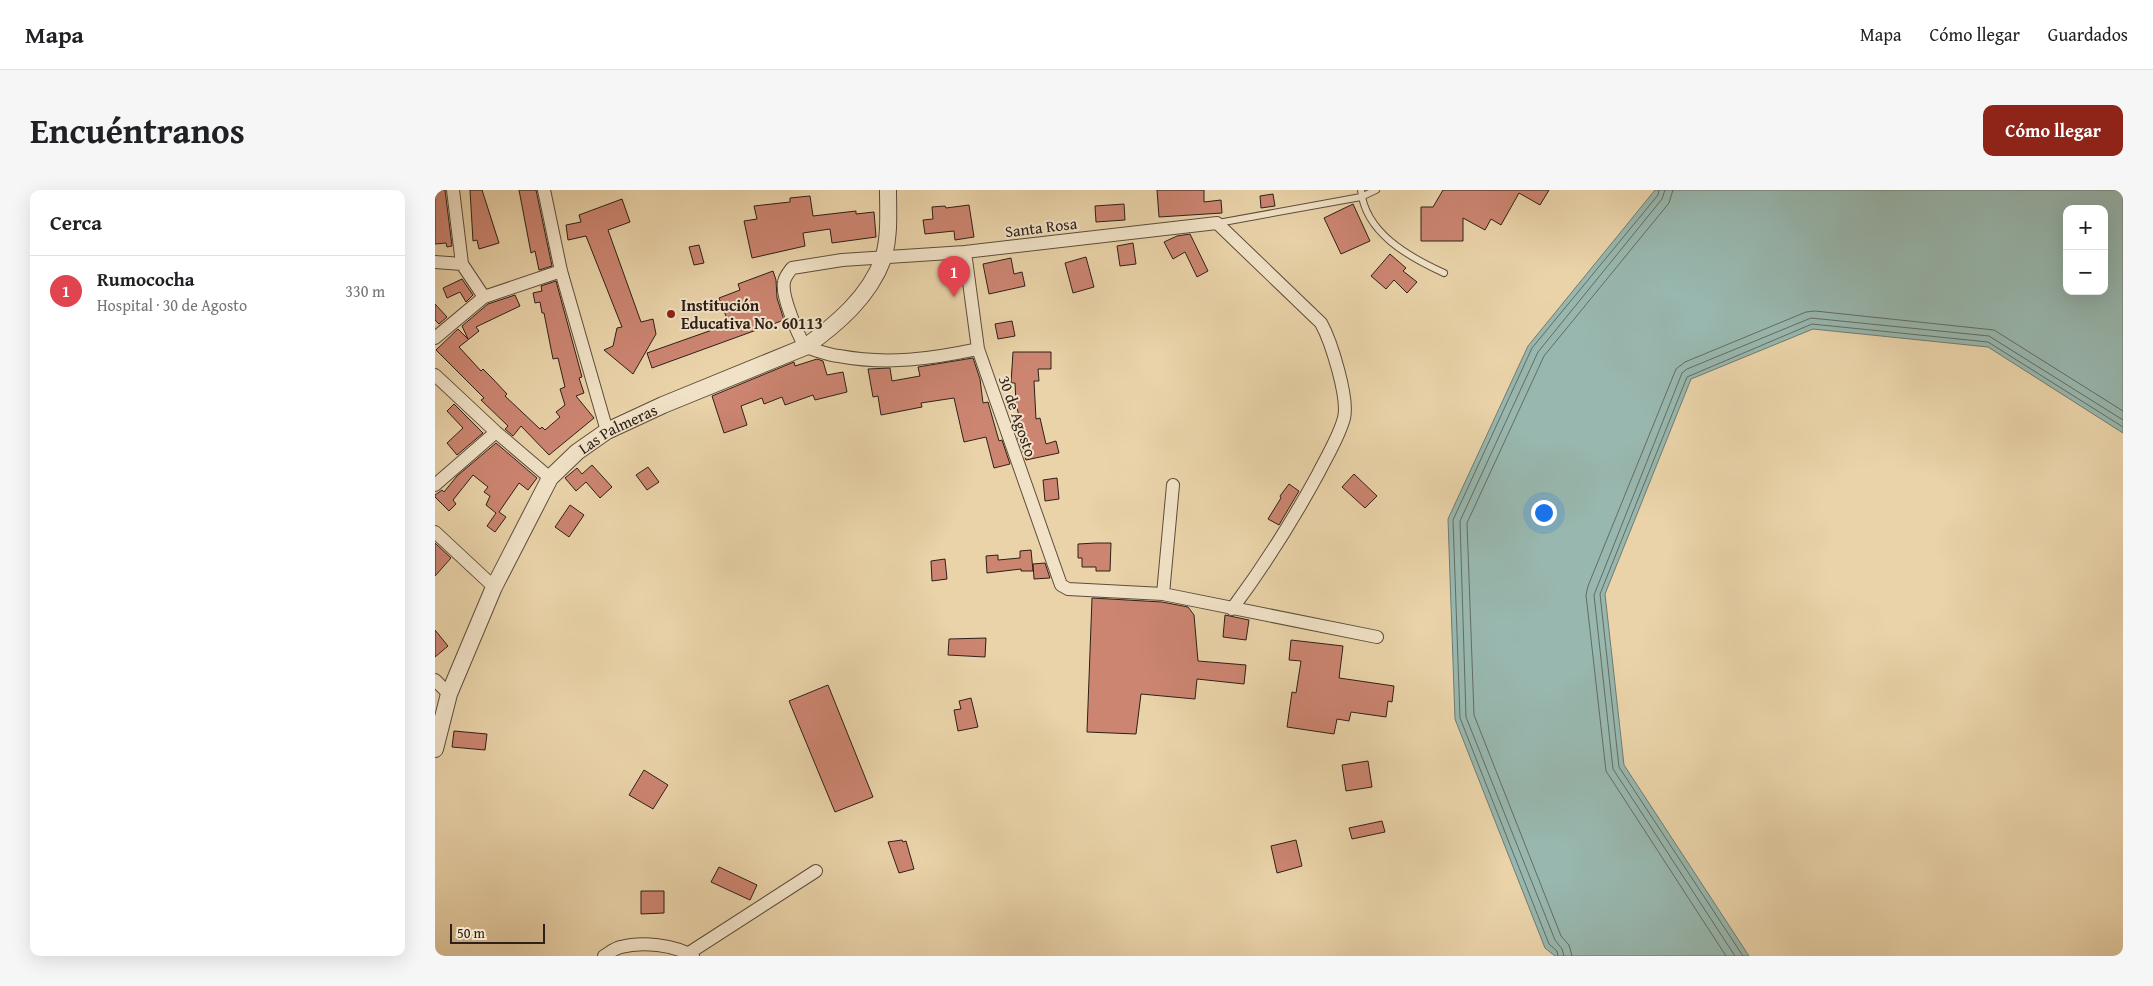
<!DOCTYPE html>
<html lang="es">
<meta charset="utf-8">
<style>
:root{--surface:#fff;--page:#f6f6f6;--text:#202124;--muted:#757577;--line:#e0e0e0;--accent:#8f2418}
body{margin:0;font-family:"Gentium Book Plus",serif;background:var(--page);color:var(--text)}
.controls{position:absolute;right:15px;top:15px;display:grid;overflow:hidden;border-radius:10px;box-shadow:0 5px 20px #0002}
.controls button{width:45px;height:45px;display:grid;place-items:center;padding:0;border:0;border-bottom:1px solid var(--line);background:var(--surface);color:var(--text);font:25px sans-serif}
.scale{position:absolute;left:15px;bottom:12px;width:95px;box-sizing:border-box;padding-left:5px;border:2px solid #2e2018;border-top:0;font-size:14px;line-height:18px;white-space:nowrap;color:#2e2018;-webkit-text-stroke:4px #f1e2c7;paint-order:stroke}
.you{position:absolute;left:1108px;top:322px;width:18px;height:18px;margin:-12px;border:4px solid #fff;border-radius:50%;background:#1a73e8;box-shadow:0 0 0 8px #1a73e833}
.badge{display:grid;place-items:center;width:32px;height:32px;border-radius:50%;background:var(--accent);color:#fff;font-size:16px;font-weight:700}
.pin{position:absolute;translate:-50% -41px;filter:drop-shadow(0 1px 2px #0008)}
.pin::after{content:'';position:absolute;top:26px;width:18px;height:15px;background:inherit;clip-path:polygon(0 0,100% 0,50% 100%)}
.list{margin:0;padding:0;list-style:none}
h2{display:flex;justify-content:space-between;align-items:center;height:65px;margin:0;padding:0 20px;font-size:21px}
h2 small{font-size:16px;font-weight:400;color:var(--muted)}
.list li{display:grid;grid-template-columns:32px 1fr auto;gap:15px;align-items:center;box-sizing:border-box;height:70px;padding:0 20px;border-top:1px solid var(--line)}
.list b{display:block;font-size:19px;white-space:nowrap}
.list p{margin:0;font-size:16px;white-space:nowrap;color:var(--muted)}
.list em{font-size:16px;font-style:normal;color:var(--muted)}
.map{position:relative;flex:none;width:1688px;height:766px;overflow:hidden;border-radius:10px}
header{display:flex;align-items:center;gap:30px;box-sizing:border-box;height:70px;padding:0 25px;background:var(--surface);border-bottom:1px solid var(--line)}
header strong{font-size:24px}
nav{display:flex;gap:28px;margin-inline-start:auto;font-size:18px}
.intro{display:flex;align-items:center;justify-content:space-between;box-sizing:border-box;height:120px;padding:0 30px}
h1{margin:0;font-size:35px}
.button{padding:12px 22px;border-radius:10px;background:var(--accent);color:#fff;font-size:18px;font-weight:700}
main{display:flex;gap:30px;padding:0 30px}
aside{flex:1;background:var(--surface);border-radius:10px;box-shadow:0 5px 20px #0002}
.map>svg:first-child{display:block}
.water{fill:#98b7ae;stroke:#6e7b72;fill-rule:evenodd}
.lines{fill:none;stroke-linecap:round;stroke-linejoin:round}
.shore{stroke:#636c63;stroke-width:1}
.building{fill:#cc8571;stroke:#2e2018}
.service-casing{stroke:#5d4d3c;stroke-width:8}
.minor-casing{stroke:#5d4d3c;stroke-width:14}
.tertiary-casing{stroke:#5d4d3c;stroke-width:18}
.service{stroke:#f1e2c7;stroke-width:6}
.minor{stroke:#f1e2c7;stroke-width:12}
.tertiary{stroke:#f1e2c7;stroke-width:16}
.poi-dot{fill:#8f2418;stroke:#f1e2c7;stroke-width:2}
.labels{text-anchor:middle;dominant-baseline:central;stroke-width:4;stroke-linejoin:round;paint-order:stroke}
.street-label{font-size:16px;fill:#2e2018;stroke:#f1e2c7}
.poi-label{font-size:16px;font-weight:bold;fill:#2e2018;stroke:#f1e2c7;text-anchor:start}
</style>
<header>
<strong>Mapa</strong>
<nav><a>Mapa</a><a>Cómo llegar</a><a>Guardados</a></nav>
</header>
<div class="intro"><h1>Encuéntranos</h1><a class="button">Cómo llegar</a></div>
<main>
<aside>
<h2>Cerca<small></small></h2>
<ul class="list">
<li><span class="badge" style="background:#e0444e">1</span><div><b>Rumococha</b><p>Hospital · 30 de Agosto</p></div><em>330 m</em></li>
</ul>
</aside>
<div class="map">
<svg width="1688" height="766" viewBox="0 0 1688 766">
<rect width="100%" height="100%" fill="#ead3a9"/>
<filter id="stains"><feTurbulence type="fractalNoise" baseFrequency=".004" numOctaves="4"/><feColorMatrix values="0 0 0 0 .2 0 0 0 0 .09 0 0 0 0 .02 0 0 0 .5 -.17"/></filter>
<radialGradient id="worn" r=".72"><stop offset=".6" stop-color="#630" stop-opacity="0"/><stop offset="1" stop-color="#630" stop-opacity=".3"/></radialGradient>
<!-- water -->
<path class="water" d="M 1220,0 L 1688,0 L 1688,243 L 1553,157 L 1378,139 L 1256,189 L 1170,404 L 1189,575 L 1314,766 L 1120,766 L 1110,758 L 1020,529 L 1013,329 L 1093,156 ZM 1632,19 L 1669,19 L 1669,101 L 1632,101 Z"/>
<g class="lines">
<!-- shore -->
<path class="shore" d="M 1123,766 L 1122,761 L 1114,754 L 1025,528 L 1018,330 L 1097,158 L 1223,5 L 1224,0
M 1129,766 L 1127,759 L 1120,750 L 1031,527 L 1025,331 L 1103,162 L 1227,9 L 1230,0
M 1137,766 L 1134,755 L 1126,746 L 1039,525 L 1032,333 L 1109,166 L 1234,13 L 1238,0
M 1291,766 L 1171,581 L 1151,405 L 1153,396 L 1241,179 L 1250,172 L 1371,122 L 1380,121 L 1559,140 L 1688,221
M 1300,766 L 1178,579 L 1159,405 L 1247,183 L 1252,179 L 1376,128 L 1554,146 L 1688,230
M 1308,766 L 1184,577 L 1165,404 L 1252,187 L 1377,134 L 1553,152 L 1688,237"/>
</g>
<!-- building -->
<path class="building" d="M 0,0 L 10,0 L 17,56 L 12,57 L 11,53 L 0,54 Z
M 35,0 L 47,0 L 64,53 L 44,59 L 42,50 L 38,51 Z
M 84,0 L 101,0 L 117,76 L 104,80 L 100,61 L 96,63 Z
M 722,0 L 769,0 L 769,12 L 786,10 L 787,23 L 724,27 Z
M 1008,0 L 1114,0 L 1105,15 L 1084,3 L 1066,35 L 1056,29 L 1050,40 L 1028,28 L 1028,51 L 986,51 L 986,17 L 998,17 Z
M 838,4 L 840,16 L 826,18 L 825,6 Z
M 375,6 L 378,26 L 421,21 L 421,24 L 439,22 L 441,47 L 397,53 L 395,39 L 368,43 L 370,56 L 317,68 L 309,31 L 322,29 L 319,16 L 355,12 L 355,8 Z
M 187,9 L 195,32 L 173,40 L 206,132 L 218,129 L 221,144 L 198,184 L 169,160 L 178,156 L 182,138 L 187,137 L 151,46 L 133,50 L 131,35 L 146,32 L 144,25 Z
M 689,14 L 690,30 L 661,32 L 660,16 Z
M 918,14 L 935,51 L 906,64 L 889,28 Z
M 534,15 L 539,47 L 520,50 L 519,41 L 490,44 L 488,30 L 498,29 L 497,17 L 510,16 L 511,18 Z
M 755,44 L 773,81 L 762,87 L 750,62 L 738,69 L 729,52 L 742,46 Z
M 698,53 L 701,74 L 685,76 L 682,56 Z
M 264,55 L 269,73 L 259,75 L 254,57 Z
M 955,64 L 971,78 L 968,81 L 982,92 L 972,103 L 959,90 L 951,99 L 936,86 Z
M 651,67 L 659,97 L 638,103 L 630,73 Z
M 576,68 L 579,84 L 587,82 L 590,96 L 554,104 L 548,74 Z
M 338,81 L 341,90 L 342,108 L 349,130 L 217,178 L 212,163 L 294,134 L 284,108 L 305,100 L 303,94 Z
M 27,89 L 38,105 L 31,112 L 25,102 L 12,108 L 8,98 Z
M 121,91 L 147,187 L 144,188 L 149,203 L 141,206 L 159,228 L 114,265 L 86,236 L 78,246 L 70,239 L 73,236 L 46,210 L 49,208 L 1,160 L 23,139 L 33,149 L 27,136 L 53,114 L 80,105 L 85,116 L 41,137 L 44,141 L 24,157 L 46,181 L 48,179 L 57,188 L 72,204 L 70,206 L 105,239 L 107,237 L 110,240 L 125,227 L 121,222 L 130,215 L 125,199 L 130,197 L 123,168 L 118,169 L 109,123 L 107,123 L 105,112 L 100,113 L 98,103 L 107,101 L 106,96 Z
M 0,114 L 12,127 L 4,134 L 0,130 Z
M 577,131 L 580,146 L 563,149 L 560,134 Z
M 578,162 L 616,162 L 616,179 L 603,179 L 604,191 L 599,191 L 601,229 L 605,228 L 611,254 L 621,251 L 624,263 L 591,270 L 582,246 L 588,245 L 581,213 L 580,193 L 576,193 Z
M 538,168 L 545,189 L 548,213 L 553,212 L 564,251 L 567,250 L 575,274 L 559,278 L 551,247 L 529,252 L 519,208 L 486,213 L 487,217 L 446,225 L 443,206 L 438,207 L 433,179 L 455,178 L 457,191 L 485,186 L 483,177 Z
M 382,169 L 388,171 L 392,185 L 408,182 L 412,202 L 380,210 L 378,205 L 350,215 L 347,207 L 329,214 L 327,208 L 306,216 L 312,235 L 289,243 L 277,206 L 359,172 L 360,176 Z
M 19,214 L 48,243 L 22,265 L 12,253 L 28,238 L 12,221 Z
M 61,253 L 102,288 L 93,300 L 84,293 L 64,322 L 71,327 L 60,342 L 52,336 L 61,323 L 51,315 L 55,306 L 49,302 L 53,297 L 38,285 L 18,310 L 21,314 L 14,321 L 0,307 L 0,305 L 7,300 L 9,302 L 22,286 Z
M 157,275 L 177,297 L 165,308 L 151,292 L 141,301 L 130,288 L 142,278 L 147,284 Z
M 213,277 L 224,292 L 212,300 L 201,285 Z
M 919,284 L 942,306 L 930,318 L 907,297 Z
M 622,288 L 624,309 L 610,311 L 608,290 Z
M 854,294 L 864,301 L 844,335 L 833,329 L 846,308 L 845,306 Z
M 135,315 L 149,325 L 134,347 L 120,337 Z
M 0,353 L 16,368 L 0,386 Z
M 661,353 L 676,353 L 675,381 L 661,381 L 661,377 L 647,377 L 647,368 L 643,368 L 643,354 Z
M 596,360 L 598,381 L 586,381 L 586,379 L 552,383 L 551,366 L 563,365 L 563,370 L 585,368 L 585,361 Z
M 510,369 L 512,389 L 497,391 L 496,371 Z
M 610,373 L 615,388 L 599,389 L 598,374 Z
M 657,408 L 727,412 L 753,417 L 759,425 L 763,471 L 811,475 L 809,494 L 762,489 L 760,509 L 706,504 L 701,544 L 652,542 Z
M 790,425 L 814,430 L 811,450 L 788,447 Z
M 0,440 L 13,456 L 0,467 Z
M 551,448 L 550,467 L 513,465 L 514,449 Z
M 856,450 L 908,456 L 904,488 L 959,496 L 957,512 L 953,511 L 951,527 L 916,522 L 914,531 L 902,529 L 899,544 L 852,537 L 857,502 L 861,503 L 866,471 L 854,470 Z
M 393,495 L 438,607 L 400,622 L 354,511 Z
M 536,508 L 543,537 L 523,541 L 519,520 L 526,519 L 524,511 Z
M 19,541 L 52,544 L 50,560 L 17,557 Z
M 933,571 L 937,597 L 911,601 L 907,575 Z
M 209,580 L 233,595 L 218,619 L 194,605 Z
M 947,631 L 950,642 L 917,649 L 914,638 Z
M 467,650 L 468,652 L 471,651 L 479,679 L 464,683 L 453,652 Z
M 861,650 L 867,676 L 842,683 L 836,656 Z
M 284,677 L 322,695 L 315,710 L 276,692 Z
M 206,701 L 229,701 L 229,723 L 206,724 Z"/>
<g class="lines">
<!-- service casing -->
<g class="service-casing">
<path id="service" d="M 926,0 C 930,43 974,67 1009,83
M 783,33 L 926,7 L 941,0"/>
</g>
<!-- minor casing -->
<g class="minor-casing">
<path id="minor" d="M 18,0 L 27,74 L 49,107
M 109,0 L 126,81 L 172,241
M 530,62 L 543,159 L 626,395 L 633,399 L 728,404 L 942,447
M 0,72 L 27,74
M 0,148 L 49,107 L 126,81
M 543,159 C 496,169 452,175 404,166 C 393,165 381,160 370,157 C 363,144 346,106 349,92 C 350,86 354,82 357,78 L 407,70 L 530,62 L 782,33 L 886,133 C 896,151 914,208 909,228 C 904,247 892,266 883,284 C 858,330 829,376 797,419
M 0,185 L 61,242 L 115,288
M 0,295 L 61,242
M 0,342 L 59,397
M 728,404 L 738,295
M 0,490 L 14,504
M 254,763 L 381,681
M 169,766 C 174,763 180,758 186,757 C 207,751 239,755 258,766"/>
</g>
<!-- tertiary casing -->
<g class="tertiary-casing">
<g id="tertiary">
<path id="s1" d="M 0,559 L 14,504 L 59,397 L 115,288 L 142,262 L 172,241 L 228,215 L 370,157 C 402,134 434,107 448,69 C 455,47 453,22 453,0"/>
</g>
</g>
<!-- service -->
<use href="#service" class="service"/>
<!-- minor -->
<use href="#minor" class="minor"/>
<!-- tertiary -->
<use href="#tertiary" class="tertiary"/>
</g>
<!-- markers -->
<circle class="poi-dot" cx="236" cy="124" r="5"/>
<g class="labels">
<!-- street labels -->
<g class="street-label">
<text transform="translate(606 37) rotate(-7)">Santa Rosa</text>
<text transform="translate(583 226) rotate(71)">30 de Agosto</text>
<text stroke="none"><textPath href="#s1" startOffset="380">Las Palmeras</textPath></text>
</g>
<!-- poi labels -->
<g class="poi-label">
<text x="246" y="115">Institución<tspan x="246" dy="18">Educativa No. 60113</tspan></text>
</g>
</g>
<rect width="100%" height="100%" filter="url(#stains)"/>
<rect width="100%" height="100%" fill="url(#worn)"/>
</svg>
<div class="controls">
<button>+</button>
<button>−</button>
</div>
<div class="scale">50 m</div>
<div class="you"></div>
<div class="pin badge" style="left:519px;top:107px;background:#e0444e">1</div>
</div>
</main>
